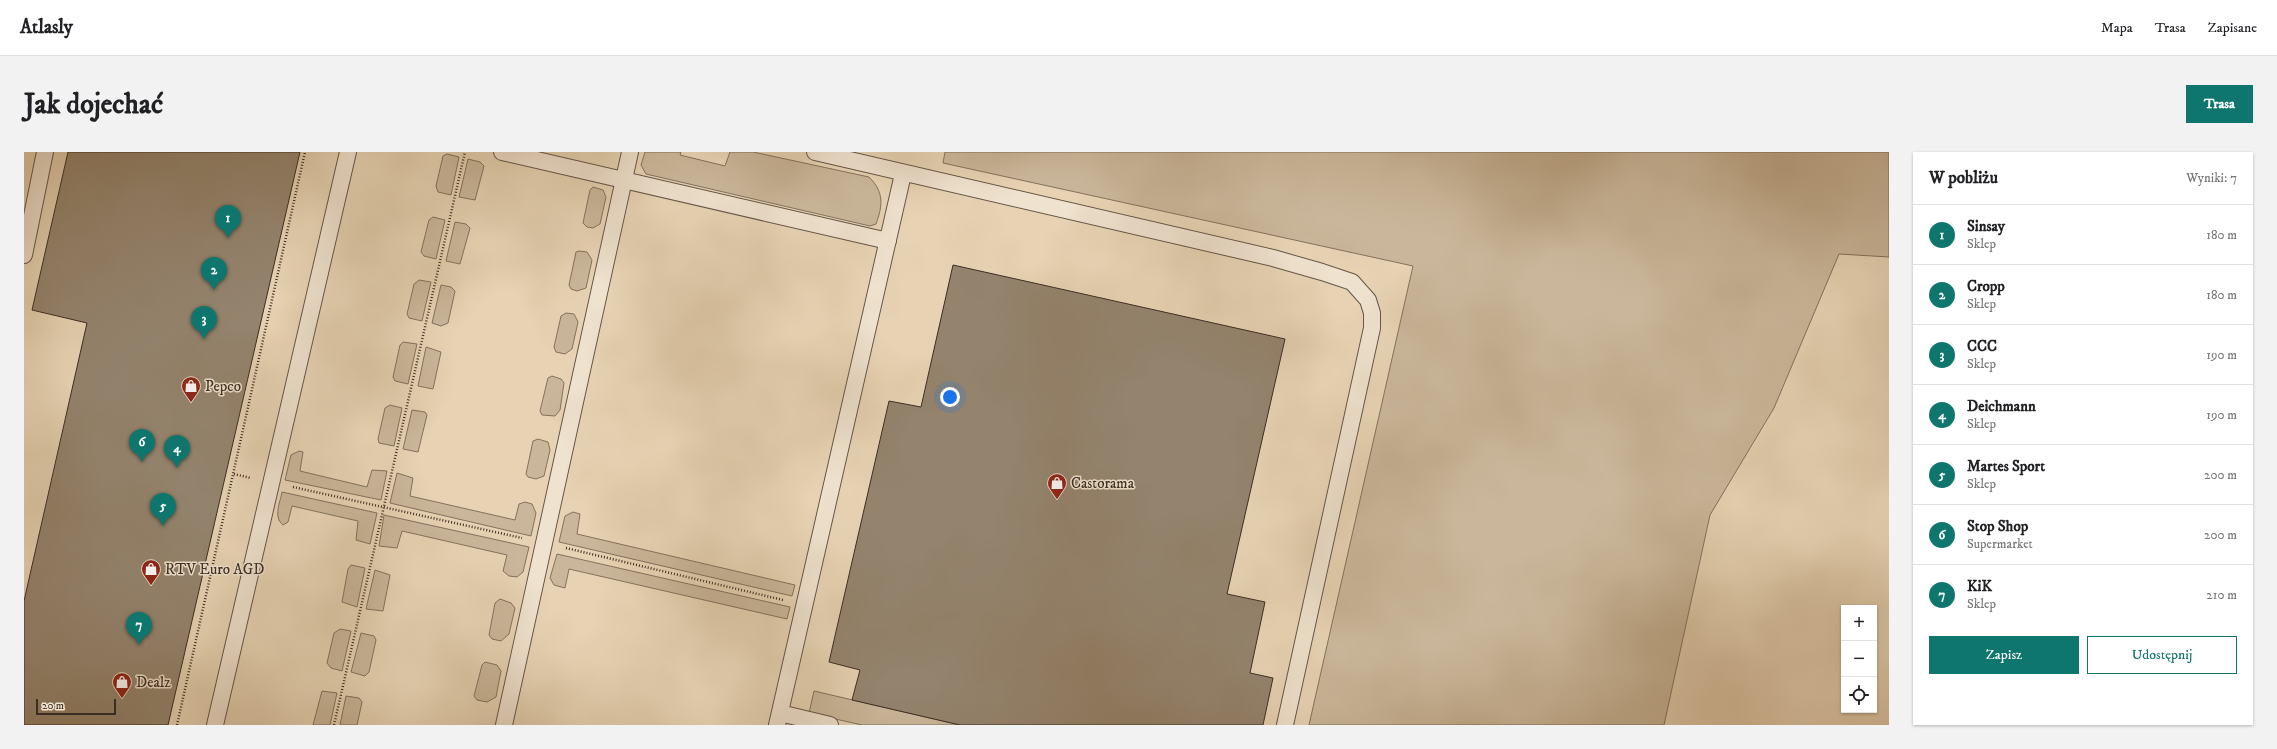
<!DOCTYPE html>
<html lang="pl">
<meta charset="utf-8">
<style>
:root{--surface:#fff;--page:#f2f2f2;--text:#202124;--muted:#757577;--line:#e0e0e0;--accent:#0f766e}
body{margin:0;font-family:"IM FELL DW Pica",serif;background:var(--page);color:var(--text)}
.controls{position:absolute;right:12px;bottom:12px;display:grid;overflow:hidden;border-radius:0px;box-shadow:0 1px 3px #0004}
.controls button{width:36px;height:36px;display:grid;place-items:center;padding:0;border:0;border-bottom:1px solid var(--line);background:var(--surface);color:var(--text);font:20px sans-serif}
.scale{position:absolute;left:12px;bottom:10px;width:80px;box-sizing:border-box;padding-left:4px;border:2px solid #3a2e23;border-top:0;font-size:11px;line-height:14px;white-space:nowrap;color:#3a2e23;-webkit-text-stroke:3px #efe2ce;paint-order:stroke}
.you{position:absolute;left:926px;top:245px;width:14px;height:14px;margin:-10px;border:3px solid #fff;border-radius:50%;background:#1a73e8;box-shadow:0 0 0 6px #1a73e833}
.badge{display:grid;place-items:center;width:26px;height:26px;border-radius:50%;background:var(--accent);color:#fff;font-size:13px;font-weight:700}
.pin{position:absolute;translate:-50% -33px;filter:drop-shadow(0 1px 2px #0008)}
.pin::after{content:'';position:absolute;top:21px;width:14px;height:12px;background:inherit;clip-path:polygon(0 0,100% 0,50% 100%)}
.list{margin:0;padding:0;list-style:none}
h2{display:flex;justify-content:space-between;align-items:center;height:52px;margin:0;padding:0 16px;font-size:17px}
h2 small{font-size:13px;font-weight:400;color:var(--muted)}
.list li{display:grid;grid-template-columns:26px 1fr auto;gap:12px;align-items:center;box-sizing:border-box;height:60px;padding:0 16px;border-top:1px solid var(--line)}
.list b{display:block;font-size:15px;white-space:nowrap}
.list p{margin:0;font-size:13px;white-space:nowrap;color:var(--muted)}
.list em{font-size:13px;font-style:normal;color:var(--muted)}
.actions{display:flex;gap:8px;padding:12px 16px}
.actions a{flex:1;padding:9px 0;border:1px solid var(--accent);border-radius:0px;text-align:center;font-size:14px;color:var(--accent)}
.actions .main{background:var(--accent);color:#fff}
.icon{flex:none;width:22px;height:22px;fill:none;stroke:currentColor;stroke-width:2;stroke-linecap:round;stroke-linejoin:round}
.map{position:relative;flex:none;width:1865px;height:573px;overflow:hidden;border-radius:0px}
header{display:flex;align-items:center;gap:24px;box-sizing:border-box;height:56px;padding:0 20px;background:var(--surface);border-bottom:1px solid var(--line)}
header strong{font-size:19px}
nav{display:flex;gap:22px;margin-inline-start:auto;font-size:14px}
.intro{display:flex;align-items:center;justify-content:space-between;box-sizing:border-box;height:96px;padding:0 24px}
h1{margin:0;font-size:28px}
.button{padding:10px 18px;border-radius:0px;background:var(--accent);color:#fff;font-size:14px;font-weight:700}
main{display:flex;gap:24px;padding:0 24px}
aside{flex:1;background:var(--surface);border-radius:0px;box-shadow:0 1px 3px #0004}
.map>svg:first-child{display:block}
.green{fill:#cab79b;stroke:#82725f}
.building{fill:#94846e;stroke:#3a2e23}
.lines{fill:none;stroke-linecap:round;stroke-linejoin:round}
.lane-casing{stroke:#655747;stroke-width:18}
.path{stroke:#3a2e23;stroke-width:2.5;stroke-dasharray:1 2;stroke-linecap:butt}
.lane{stroke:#efe2ce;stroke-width:16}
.labels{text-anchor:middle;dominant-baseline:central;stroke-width:3;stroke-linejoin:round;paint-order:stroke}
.poi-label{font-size:15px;fill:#3a2e23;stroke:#efe2ce;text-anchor:start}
</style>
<header>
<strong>Atlasly</strong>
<nav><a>Mapa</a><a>Trasa</a><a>Zapisane</a></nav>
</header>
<div class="intro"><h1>Jak dojechać</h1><a class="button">Trasa</a></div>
<main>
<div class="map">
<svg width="1865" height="573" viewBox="0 0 1865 573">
<rect width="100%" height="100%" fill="#e7d3b4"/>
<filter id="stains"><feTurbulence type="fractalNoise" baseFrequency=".005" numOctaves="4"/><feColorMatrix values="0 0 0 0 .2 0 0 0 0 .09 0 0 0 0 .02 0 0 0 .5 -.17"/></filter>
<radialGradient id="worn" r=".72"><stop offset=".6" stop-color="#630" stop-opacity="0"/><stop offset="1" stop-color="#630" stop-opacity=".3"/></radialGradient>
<!-- green -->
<path class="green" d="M 621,0 L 657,0 L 656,3 L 701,14 L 706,0 L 729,0 L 845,25 C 860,40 859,53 852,72 L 846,74 L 622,22 L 617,13 Z
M 921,0 L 1865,0 L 1865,105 L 1815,102 L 1750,256 L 1686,363 L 1640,573 L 1285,573 L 1389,114 L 919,11 Z
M 423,2 L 435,5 L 427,43 L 414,40 L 412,34 L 419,4 Z
M 444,7 L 456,10 L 460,14 L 451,48 L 435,45 Z
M 569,35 L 579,38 L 582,45 L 576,72 L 569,76 L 563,75 L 559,71 L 566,38 Z
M 409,65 L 421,68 L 412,107 L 400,104 L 397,100 L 405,68 Z
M 431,70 L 442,72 L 446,76 L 436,112 L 422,109 Z
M 555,99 L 563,100 L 568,108 L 562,136 L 553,139 L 547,137 L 545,133 L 552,100 Z
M 395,128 L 407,130 L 398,169 L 385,166 L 383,162 L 390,132 Z
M 417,133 L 427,135 L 431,139 L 424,171 L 417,174 L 408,171 Z
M 542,161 L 550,162 L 554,170 L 548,197 L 541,202 L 532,200 L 530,195 L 537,164 Z
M 379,190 L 393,192 L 384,232 L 371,229 L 369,225 L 376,193 Z
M 402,195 L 417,200 L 409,237 L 394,234 Z
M 528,224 L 537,227 L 540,231 L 536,258 L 531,264 L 518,263 L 516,259 L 524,226 Z
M 366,253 L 378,256 L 370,294 L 355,291 L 354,287 L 361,256 Z
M 388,258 L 401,260 L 403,263 L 394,300 L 379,297 Z
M 514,287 L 524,290 L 526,298 L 520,324 L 512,327 L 504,325 L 502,322 L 509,289 Z
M 275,299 L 279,300 L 276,319 L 343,335 L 348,318 L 363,319 L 357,348 L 261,328 L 267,303 Z
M 373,321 L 389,326 L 386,344 L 491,368 L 495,352 L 501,350 L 508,352 L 512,361 L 507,384 L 366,351 Z
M 258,340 L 353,361 L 346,392 L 332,388 L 334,369 L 268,354 L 264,370 L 259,373 C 249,365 256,351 258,340 Z
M 549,360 L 556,362 L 553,382 L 771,433 L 768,444 L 535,390 L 541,364 Z
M 360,363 L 505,395 L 499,420 L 493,425 L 485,424 L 479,419 L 483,403 L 378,379 L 373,396 L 355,394 Z
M 533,402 L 766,455 L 763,467 L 545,417 L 541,436 L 530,433 L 526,426 Z
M 327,413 L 341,416 L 333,455 L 318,450 L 324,417 Z
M 351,418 L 366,423 L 359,459 L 342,457 Z
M 476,447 L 487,451 L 491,456 L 485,482 L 477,489 L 468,487 L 465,483 L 471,451 Z
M 316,477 L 327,479 L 318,519 L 307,516 L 303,511 L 310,481 Z
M 337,481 L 350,484 L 352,488 L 345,520 L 341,524 L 327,520 Z
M 461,510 L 473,513 L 477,519 L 472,545 L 463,550 L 453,548 L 450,544 L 458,513 Z
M 298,539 L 313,541 L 306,573 L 289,573 Z
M 790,539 L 936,573 L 838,573 L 785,561 Z
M 322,544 L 335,546 L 338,550 L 333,573 L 316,573 Z"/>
<!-- building -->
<path class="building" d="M 44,0 L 276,0 L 144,573 L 0,573 L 0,449 L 63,171 L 8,158 Z
M 929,113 L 1261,187 L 1203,442 L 1241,450 L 1226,521 L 1249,526 L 1239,573 L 936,573 L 828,548 L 836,518 L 805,510 L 865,249 L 897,255 Z"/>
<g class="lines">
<!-- lane casing -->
<g class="lane-casing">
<path id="lane" d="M 478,0 L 864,89
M 791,0 L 1249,106 L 1298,120 L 1328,130 L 1344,148 L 1348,161 L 1348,176 L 1261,573
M 0,103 L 21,0
M 756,561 L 806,573
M 191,573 L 324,0
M 480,573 L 606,0
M 753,573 L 879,22"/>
</g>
<!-- path -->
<path class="path" d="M 210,322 L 227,326
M 269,335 L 498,386
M 542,396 L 759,448
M 153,573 L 281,0
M 310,573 L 441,0"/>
<!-- lane -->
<use href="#lane" class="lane"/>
</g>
<!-- icons -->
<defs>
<g id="shop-pin" transform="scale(1)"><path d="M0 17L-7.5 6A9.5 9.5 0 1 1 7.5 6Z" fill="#8f2418" stroke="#efe2ce"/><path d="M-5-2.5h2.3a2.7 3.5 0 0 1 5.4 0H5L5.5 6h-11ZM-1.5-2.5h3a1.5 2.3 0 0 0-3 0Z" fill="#fff"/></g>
</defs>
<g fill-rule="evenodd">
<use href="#shop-pin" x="167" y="234"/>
<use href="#shop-pin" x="1033" y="331"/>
<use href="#shop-pin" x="127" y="417"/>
<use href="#shop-pin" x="98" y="530"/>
</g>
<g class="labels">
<!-- poi labels -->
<g class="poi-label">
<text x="181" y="234">Pepco</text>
<text x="1047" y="331">Castorama</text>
<text x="141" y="417">RTV Euro AGD</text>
<text x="112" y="530">Dealz</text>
</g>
</g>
<rect width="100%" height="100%" filter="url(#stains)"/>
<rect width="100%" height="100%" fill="url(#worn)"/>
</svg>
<div class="controls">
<button>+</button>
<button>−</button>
<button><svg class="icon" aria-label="locate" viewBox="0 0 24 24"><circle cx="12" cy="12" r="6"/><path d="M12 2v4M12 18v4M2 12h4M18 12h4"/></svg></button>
</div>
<div class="scale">20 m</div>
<div class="you"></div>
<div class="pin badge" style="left:204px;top:86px">1</div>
<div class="pin badge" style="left:190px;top:138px">2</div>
<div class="pin badge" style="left:180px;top:187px">3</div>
<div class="pin badge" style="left:153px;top:316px">4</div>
<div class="pin badge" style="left:139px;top:374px">5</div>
<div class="pin badge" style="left:118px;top:310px">6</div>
<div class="pin badge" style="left:115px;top:493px">7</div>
</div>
<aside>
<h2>W pobliżu<small>Wyniki: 7</small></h2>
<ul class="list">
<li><span class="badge">1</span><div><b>Sinsay</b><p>Sklep</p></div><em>180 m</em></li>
<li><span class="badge">2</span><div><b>Cropp</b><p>Sklep</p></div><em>180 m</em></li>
<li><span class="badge">3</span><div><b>CCC</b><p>Sklep</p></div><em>190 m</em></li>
<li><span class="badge">4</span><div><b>Deichmann</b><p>Sklep</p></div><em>190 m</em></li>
<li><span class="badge">5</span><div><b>Martes Sport</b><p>Sklep</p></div><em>200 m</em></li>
<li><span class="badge">6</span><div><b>Stop Shop</b><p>Supermarket</p></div><em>200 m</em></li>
<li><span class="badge">7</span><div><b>KiK</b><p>Sklep</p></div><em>210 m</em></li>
</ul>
<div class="actions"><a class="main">Zapisz</a><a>Udostępnij</a></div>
</aside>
</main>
